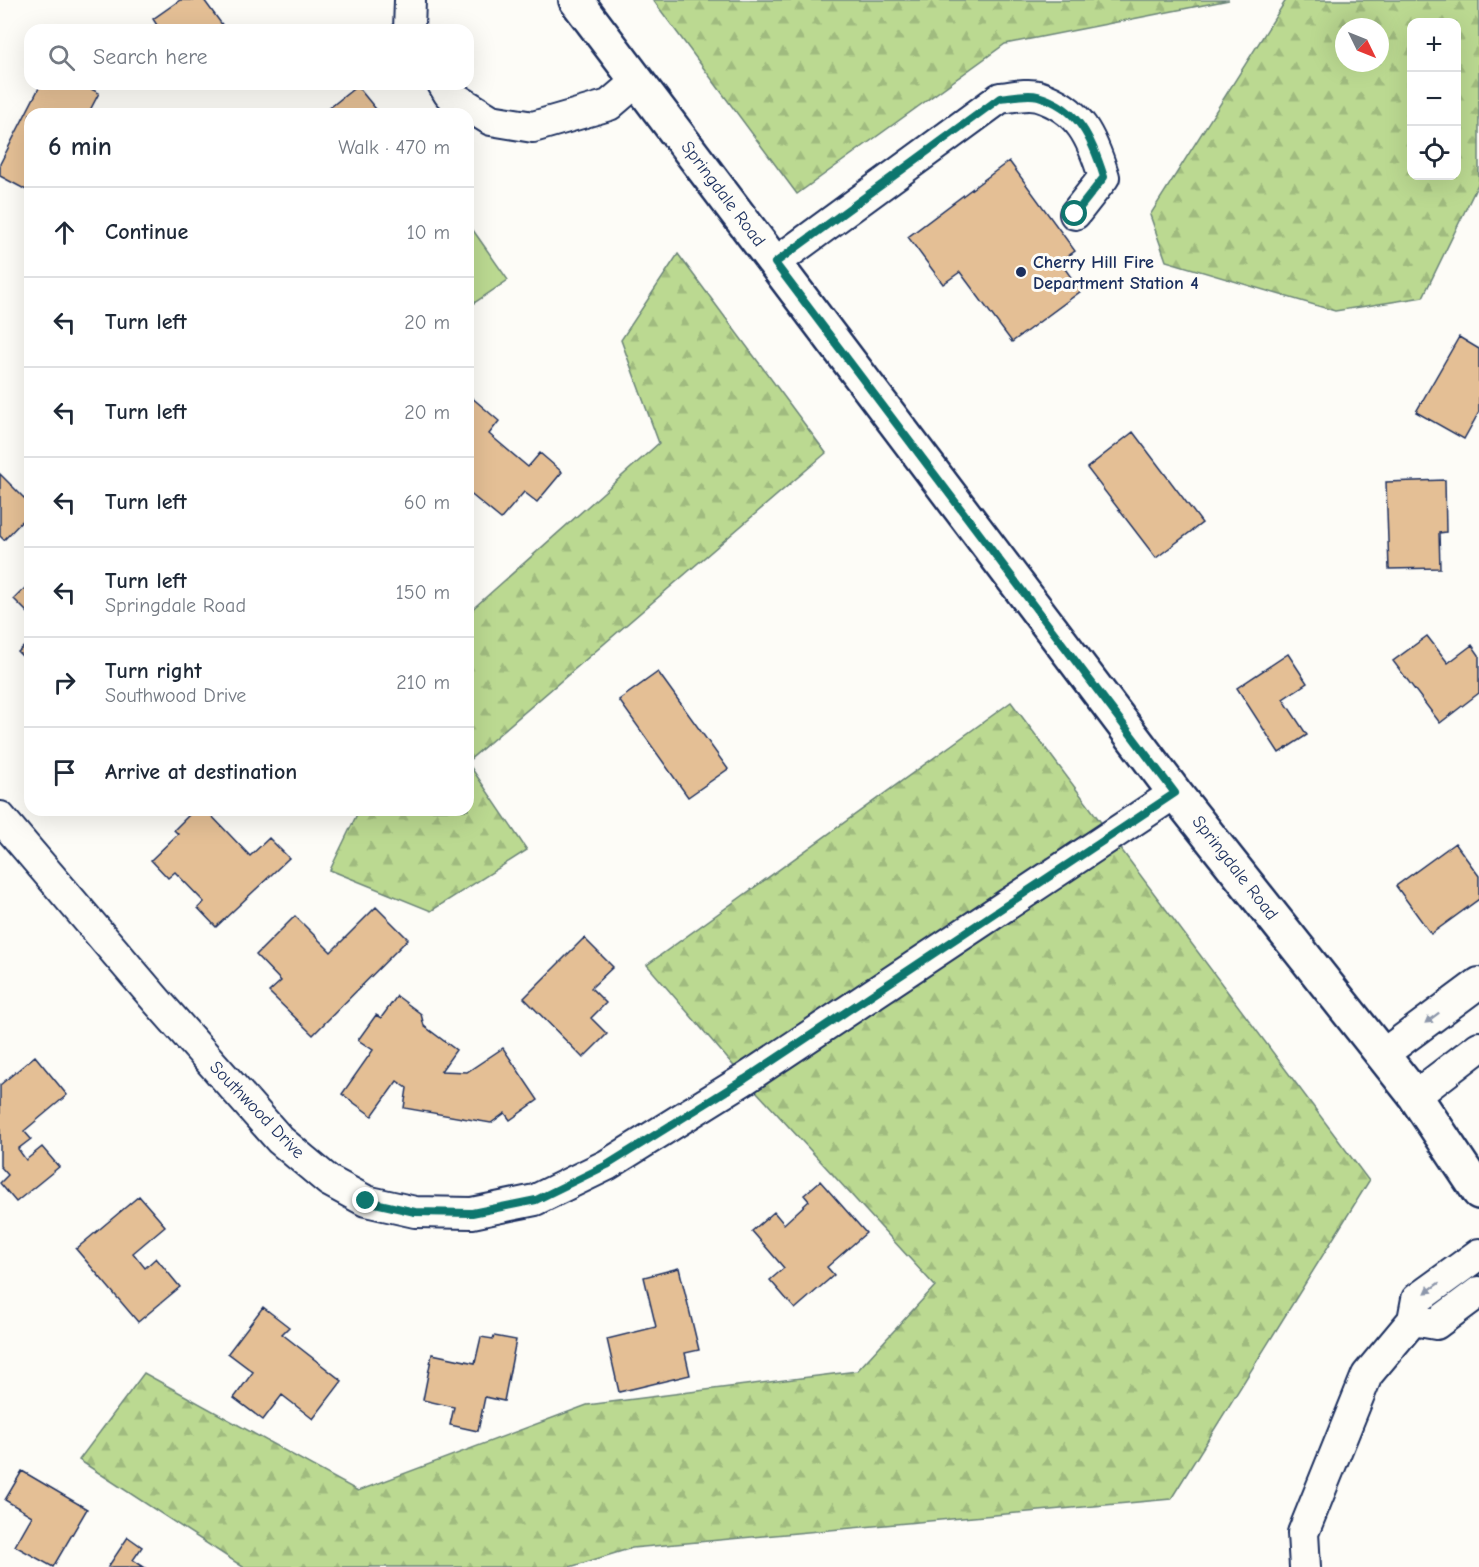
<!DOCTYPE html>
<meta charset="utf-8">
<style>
:root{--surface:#fff;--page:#f2f2f3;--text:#1f2937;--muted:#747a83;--line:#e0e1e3}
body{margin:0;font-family:"Comic Neue",sans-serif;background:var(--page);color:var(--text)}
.controls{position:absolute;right:18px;top:18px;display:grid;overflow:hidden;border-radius:12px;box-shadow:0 6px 24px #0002}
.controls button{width:54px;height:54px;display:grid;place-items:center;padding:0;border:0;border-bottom:2px solid var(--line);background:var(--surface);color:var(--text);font:30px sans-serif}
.compass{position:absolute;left:1335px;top:18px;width:54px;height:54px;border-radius:50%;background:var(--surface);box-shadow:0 6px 24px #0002;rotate:133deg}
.stop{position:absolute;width:18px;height:18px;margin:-14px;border:4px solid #0f766e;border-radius:50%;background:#fff}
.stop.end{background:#0f766e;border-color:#fff;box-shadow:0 2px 6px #0008}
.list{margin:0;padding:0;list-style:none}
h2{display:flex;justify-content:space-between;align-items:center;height:78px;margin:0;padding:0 24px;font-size:26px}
h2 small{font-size:20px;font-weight:400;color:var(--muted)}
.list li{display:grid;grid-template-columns:39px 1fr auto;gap:18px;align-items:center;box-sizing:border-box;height:90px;padding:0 24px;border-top:2px solid var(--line)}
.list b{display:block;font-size:22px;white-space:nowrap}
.list p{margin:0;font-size:20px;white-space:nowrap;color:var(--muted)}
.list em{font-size:20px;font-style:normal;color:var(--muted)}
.icon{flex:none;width:33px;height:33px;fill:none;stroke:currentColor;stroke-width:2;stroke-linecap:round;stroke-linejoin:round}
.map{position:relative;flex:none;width:1479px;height:1567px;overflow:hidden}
.search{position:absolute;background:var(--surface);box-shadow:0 6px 24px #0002;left:24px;top:24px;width:450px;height:66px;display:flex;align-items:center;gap:15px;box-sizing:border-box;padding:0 21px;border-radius:18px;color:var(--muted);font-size:22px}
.panel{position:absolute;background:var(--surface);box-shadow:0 6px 24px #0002;left:24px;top:108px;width:450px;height:708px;border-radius:18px}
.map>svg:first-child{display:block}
.forest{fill:url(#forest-firs);stroke:#6b8478;stroke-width:1.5;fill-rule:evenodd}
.pitch{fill:#bbd991;stroke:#6b8478;stroke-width:1.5}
.building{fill:#e4bf95;stroke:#1b2f5e;stroke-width:1.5}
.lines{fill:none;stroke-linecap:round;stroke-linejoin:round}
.minor-casing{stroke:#1b2f5e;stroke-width:34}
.major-casing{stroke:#1b2f5e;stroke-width:38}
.minor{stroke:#fdfcf7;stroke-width:30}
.major{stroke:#fdfcf7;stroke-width:33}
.oneway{fill:#8c96aa}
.route{stroke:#0f766e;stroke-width:8}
.poi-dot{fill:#1b2f5e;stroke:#fdfcf7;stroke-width:2}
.labels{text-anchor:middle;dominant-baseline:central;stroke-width:6;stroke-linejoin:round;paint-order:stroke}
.street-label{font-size:18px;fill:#1b2f5e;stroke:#fdfcf7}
.poi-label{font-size:18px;font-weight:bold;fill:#1b2f5e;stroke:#fdfcf7;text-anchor:start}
</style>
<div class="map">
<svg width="1479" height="1567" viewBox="0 0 1479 1567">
<defs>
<pattern id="forest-firs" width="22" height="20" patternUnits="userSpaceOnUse" patternTransform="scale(1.5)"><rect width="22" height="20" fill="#bbd991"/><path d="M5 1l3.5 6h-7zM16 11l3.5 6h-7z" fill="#a0bb7f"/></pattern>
</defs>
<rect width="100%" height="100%" fill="#fdfcf7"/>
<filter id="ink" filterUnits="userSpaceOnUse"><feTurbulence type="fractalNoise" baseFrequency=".0167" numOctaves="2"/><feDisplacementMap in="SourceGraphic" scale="12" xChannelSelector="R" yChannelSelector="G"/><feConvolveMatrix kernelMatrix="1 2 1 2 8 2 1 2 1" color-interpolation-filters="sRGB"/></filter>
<g filter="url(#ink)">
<!-- forest -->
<path class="forest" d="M 653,0 L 1229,0 L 1005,44 L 797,194 Z
M 1286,0 L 1479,0 L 1479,182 L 1423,297 L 1335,311 L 1166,261 L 1150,215 ZM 1412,22 L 1456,22 L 1456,176 L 1412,176 ZM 1344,27 L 1380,27 L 1380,63 L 1344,63 Z
M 678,254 L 826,453 L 468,761 L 468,613 L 659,443 L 621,340 Z
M 1011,702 L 1369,1181 L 1171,1499 L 632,1548 L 570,1567 L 243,1567 L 79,1460 L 144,1373 L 358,1491 L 587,1405 L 857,1371 L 935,1286 L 745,1079 L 647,965 Z
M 468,763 L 527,850 L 431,911 L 330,870 L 359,810 L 468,810 Z"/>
<!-- pitch -->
<path class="pitch" d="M 468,223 L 508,280 L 468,307 Z"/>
<!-- building -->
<path class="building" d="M 180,0 L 204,0 L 226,30 L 160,30 L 153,19 Z
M 41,84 L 82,84 L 99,93 L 88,114 L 30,114 L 30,192 L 0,176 L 0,164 Z
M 357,86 L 380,114 L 322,114 Z
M 1009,161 L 1075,251 L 1060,262 L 1081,291 L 1012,342 L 960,272 L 943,284 L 908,237 Z
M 1459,337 L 1479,349 L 1479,412 L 1464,439 L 1416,412 Z
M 470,396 L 499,421 L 489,434 L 528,467 L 540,453 L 562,472 L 537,502 L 524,492 L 501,519 L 468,492 Z
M 1133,432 L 1202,523 L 1156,558 L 1087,468 Z
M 0,474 L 30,504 L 30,513 L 4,540 L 0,536 Z
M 1445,480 L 1446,532 L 1439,533 L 1440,568 L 1389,569 L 1386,482 Z
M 30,583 L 30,615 L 14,599 Z
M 1427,636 L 1448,663 L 1472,645 L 1479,655 L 1479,693 L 1440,723 L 1393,661 Z
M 30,641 L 30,664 L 18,652 Z
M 1288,654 L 1307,683 L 1283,699 L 1307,735 L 1279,753 L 1237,688 Z
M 658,672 L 728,769 L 688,797 L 619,700 Z
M 194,810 L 206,810 L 250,856 L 269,838 L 289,858 L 216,927 L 198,908 L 204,902 L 175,872 L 168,878 L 151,860 L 178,834 L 174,830 Z
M 1455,843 L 1479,876 L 1479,899 L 1431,934 L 1396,886 Z
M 376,907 L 408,939 L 313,1035 L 269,992 L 281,981 L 256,955 L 295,916 L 331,952 Z
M 584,938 L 613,967 L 591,988 L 606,1003 L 591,1018 L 607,1034 L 583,1058 L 524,998 Z
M 397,996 L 421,1014 L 424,1026 L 456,1050 L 441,1071 L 467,1072 L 503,1048 L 538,1100 L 510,1120 L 505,1113 L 491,1123 L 404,1108 L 407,1088 L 397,1081 L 372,1116 L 342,1094 L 373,1050 L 358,1040 L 376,1015 L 381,1018 Z
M 35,1056 L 67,1095 L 24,1131 L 31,1139 L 18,1149 L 26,1160 L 42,1147 L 59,1167 L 16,1202 L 0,1183 L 8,1175 L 0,1166 L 0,1085 Z
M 820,1181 L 866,1233 L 827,1267 L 834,1275 L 795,1309 L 770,1280 L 784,1268 L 752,1231 L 774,1212 L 784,1224 L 809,1201 L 804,1195 Z
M 139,1196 L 165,1226 L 133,1253 L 145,1268 L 156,1258 L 180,1287 L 138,1322 L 76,1249 Z
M 679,1268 L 699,1350 L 685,1353 L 690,1375 L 619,1392 L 607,1339 L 656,1327 L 644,1277 Z
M 263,1307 L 289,1327 L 282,1334 L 342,1381 L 313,1419 L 282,1395 L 263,1420 L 234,1398 L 253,1372 L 228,1353 Z
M 494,1336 L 516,1340 L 504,1401 L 485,1397 L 478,1431 L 450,1425 L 454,1407 L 423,1400 L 432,1354 L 475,1363 L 481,1337 L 493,1339 Z
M 22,1471 L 87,1509 L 53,1567 L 15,1546 L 32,1516 L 5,1500 Z
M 128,1537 L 142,1547 L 133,1560 L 144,1567 L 108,1567 Z"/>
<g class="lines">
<!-- minor casing -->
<g class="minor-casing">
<path id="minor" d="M 409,30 L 410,0
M 443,84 L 449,94 L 491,120 L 533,127 L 609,105 L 637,81
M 775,263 L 1000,98 C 1011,97 1027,93 1038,96 C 1080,109 1092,138 1104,177 L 1075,214
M 0,817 L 156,1000 L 280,1140 L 329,1181 L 366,1201 L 415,1212 L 472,1213 L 535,1200 L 607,1165 L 745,1079 L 1175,793
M 1382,1055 L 1479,983
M 1415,1096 L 1479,1047
M 1479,1254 L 1417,1299 L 1413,1320 L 1436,1324 L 1479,1292
M 1305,1567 L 1303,1533 L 1367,1375 L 1413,1320"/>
</g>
<!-- major casing -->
<g class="major-casing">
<path id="major" d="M 576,0 L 1175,793 L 1415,1096 L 1479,1192"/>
</g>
<!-- minor -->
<use href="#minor" class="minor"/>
<!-- major -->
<use href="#major" class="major"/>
</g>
<!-- one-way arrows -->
<defs><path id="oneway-solid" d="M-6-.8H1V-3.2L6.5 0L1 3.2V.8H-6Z" transform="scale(1.5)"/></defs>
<g class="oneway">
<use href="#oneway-solid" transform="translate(1432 1018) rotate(143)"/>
<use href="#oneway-solid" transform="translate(1432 1288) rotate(144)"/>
</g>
</g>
<g class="lines" filter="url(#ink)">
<!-- route -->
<path class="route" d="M 366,1201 L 415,1212 L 472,1213 L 536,1200 L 607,1165 L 745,1079 L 1175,793 L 775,263 L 1000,98 C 1011,97 1027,93 1038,96 C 1079,108 1092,139 1104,177 L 1075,214"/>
</g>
<!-- markers -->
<circle class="poi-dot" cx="1021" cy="272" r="6"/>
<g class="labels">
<!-- street labels -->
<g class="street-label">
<text transform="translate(723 194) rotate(53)">Springdale Road</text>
<text transform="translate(1235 868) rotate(52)">Springdale Road</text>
<text transform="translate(257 1110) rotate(46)">Southwood Drive</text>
</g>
<!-- poi labels -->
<g class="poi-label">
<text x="1033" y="262">Cherry Hill Fire<tspan x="1033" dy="21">Department Station 4</tspan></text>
</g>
</g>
</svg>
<div class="controls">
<button>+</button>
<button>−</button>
<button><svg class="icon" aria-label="locate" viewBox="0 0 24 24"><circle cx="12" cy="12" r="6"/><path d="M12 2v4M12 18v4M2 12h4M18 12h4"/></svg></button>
</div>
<svg class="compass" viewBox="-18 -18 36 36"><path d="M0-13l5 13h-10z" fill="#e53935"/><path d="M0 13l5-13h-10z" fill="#747a83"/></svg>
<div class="stop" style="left:1075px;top:214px"></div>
<div class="stop end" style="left:366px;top:1201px"></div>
<div class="search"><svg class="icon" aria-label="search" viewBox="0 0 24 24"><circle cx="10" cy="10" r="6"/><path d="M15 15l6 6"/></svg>Search here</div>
<section class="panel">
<h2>6 min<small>Walk · 470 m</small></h2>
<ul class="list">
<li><svg class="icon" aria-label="ahead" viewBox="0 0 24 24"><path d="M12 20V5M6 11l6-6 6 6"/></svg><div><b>Continue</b></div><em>10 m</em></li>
<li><svg class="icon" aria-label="left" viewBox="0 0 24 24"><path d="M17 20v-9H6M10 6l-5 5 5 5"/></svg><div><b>Turn left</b></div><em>20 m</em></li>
<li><svg class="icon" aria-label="left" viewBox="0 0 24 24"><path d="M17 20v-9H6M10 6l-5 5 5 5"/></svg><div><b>Turn left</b></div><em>20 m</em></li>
<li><svg class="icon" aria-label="left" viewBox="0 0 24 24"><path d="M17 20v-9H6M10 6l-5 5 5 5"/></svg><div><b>Turn left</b></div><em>60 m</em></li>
<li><svg class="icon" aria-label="left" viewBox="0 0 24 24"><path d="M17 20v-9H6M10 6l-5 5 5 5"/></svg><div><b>Turn left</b><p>Springdale Road</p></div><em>150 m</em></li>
<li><svg class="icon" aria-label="right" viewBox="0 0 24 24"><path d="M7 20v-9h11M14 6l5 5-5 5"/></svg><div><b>Turn right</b><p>Southwood Drive</p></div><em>210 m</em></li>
<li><svg class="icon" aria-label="arrive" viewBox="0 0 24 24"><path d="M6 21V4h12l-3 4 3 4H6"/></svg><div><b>Arrive at destination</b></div></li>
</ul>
</section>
</div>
